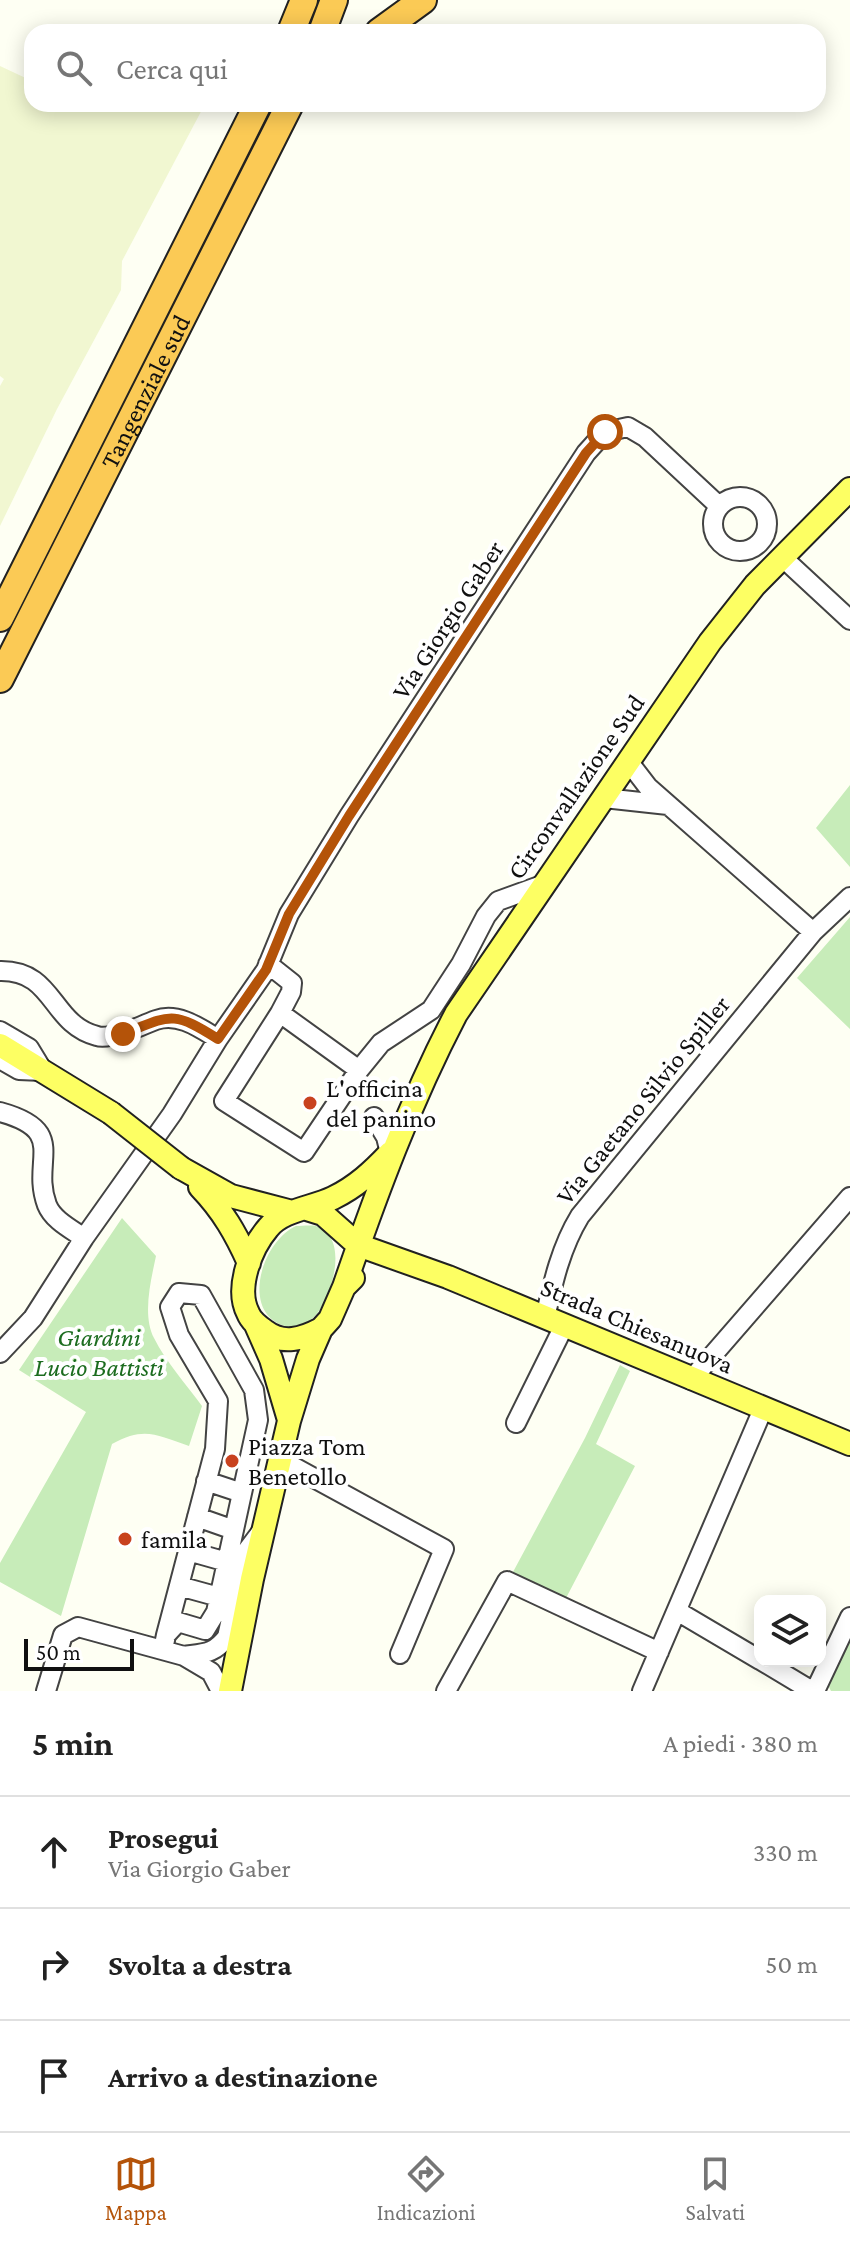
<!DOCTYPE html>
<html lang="it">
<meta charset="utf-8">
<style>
:root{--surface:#fff;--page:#f6f6f6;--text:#222;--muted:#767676;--line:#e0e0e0;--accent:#b45309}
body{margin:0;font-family:"Crimson Pro",serif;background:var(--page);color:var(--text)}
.controls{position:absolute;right:24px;bottom:24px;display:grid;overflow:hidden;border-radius:16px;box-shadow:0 4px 20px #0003}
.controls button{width:72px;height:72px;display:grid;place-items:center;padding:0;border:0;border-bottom:2px solid var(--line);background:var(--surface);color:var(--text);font:40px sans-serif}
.scale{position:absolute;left:24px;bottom:20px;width:110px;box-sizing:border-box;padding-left:8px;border:4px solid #101010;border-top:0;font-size:22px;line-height:28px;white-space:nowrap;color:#101010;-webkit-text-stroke:6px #fff;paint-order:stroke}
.stop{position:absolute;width:24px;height:24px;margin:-18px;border:6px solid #b45309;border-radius:50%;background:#fff}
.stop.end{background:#b45309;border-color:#fff;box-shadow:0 2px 8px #0008}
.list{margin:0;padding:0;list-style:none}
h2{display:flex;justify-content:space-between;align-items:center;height:104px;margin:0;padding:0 32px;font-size:34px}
h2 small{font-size:26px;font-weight:400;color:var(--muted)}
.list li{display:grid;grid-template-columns:52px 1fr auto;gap:24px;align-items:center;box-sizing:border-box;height:112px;padding:0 32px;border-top:2px solid var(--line)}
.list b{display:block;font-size:30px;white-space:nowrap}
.list p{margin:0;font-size:26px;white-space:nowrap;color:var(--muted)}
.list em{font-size:26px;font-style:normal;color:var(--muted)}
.icon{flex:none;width:44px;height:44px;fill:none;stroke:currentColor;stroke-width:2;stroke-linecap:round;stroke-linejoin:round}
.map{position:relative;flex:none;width:850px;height:1691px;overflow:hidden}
.search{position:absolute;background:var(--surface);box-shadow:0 4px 20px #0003;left:24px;right:24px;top:24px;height:88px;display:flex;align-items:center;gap:20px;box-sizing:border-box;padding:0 28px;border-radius:24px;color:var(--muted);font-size:30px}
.sheet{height:440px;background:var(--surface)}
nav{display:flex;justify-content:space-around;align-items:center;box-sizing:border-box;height:112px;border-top:2px solid var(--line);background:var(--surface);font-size:22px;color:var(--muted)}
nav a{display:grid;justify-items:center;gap:4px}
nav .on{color:var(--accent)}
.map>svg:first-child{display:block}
.farmland{fill:#f1f7d1}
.green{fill:#c7ecb9}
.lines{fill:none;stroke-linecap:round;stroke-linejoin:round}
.minor-casing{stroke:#434343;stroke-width:22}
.major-casing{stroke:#212121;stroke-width:26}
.highway-casing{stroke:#212121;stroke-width:30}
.minor{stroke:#fff;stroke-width:18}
.major{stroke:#fdff63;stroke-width:22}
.highway{stroke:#fbca55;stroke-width:26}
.major-bridge-casing{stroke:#212121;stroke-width:26;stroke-linecap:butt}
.major-bridge{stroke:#fdff63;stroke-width:22}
.route{stroke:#b45309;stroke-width:10}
.poi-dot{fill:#c8421f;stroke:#fff;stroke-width:3}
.labels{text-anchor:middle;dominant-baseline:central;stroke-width:8;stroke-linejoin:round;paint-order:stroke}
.street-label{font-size:26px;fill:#101010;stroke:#fff}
.poi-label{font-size:26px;fill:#101010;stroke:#fff;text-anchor:start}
.park-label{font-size:26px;font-style:italic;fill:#1c6c1f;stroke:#fff}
</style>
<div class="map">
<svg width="850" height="1691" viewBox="0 0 850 1691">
<rect width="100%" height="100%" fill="#fefff3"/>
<!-- farmland -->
<path class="farmland" d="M 0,66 L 32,81 L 32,104 L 205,104 L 122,261 L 121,290 L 57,409 L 0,526 L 0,386 L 4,379 L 0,376 Z"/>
<!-- green -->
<path class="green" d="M 850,785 L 850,867 L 816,828 Z
M 850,917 L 850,1029 L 797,978 Z
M 122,1218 L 156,1256 C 151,1280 142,1315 154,1338 C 166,1362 186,1384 202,1406 L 189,1446 C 156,1435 145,1426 112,1444 L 61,1616 L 0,1582 L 0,1563 L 86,1412 L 19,1370 Z
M 296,1226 C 302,1226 310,1225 316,1226 C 349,1237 333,1291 319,1311 C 313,1320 303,1325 293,1328 C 238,1321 259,1243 296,1226 Z
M 620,1365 L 630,1371 L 596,1444 L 635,1466 L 565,1600 L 513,1572 L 585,1438 Z
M 850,1635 L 850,1691 L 831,1691 L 828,1685 Z"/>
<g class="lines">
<!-- minor casing -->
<g class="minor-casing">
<path id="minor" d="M713 524a27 27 0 1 1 54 0a27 27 0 1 1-54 0Z
M 782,557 L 850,620
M 628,761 L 648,787 L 813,932
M 604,798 L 668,805
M 268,964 L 292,983 L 291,992 L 280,1013 L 359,1070
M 0,971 C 55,970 50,1024 97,1036 C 103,1038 109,1036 115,1035 C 130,1032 142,1025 156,1020 C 178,1012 200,1028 218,1039
M 280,1013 L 224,1101 L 304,1152 L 359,1070 L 381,1043 L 431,1010 L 461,964 L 486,916 L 498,901 L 542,885
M 0,1031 L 29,1048 L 43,1071
M 0,1059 L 19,1070 L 42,1071
M 0,1112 C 70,1131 30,1160 47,1205 C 53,1220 71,1229 84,1238
M 374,1117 L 386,1137 L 390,1153
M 545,1318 C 553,1282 561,1247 580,1216 L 813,932 L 850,897
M 0,1353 L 33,1318 L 84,1238 L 172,1114 L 218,1039 L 266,970 L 289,914 L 349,816 L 586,453 L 605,432 L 628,427 L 645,437 L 719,506
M 691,1380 L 850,1197
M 516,1423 L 564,1326
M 281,1460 L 444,1549 L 400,1654
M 206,1481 L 242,1493
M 197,1517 L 234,1530
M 188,1551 L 227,1562
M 179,1586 L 219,1597
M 677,1611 L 760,1660
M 163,1650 L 166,1635 L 215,1449 L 218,1401 L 179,1335 L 170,1307 L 179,1293 L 201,1295 L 254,1390 L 258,1420 L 216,1612 L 205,1630 L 178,1622 L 166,1635
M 184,1656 C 205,1653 214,1654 227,1637 L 246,1552 L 261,1532
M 762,1661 L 812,1691
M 46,1691 L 63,1635 L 78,1627 L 184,1656 L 211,1672 L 221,1691
M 446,1691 L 507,1581 L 659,1652
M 642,1691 L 763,1409
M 815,1691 L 850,1617"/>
</g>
<!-- major casing -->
<g class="major-casing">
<path id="major" d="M 0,1045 L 111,1113
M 181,1168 L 231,1196 L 292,1212
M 200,1187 C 223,1211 236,1234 249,1263
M 307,1209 L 323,1214 L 358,1245 L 448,1277 L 850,1444
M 344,1287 C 376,1194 410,1102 456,1014 L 710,642 L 755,585 L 850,489
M 256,1325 L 271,1359 L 289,1420
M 321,1329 C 302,1339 283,1345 265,1331 C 258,1326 251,1321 248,1313 C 235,1288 251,1248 268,1228 C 282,1210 312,1208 333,1198 C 356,1187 373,1171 390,1153
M 230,1691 L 252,1579 L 289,1421 L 308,1359 L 321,1329 L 330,1319 L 344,1287 L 353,1278"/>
</g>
<!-- highway casing -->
<g class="highway-casing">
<g id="highway">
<path d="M 291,32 L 304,0"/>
<path d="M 322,32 L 334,0"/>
<path d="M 379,32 L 423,0"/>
<path d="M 0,618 L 258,104"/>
<path id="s1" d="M 0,679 L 290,104"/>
</g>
</g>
<!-- minor -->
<use href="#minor" class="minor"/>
<!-- major -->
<use href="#major" class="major"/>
<!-- highway -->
<use href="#highway" class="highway"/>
<!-- major-bridge casing -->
<g class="major-bridge-casing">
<path id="major-bridge" d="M 111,1113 L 181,1168"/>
</g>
<!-- major-bridge -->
<use href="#major-bridge" class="major-bridge"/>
</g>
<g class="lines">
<!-- route -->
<path class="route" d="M 123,1034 C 171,1015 172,1010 218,1039 L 266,970 L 289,914 L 349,816 L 586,453 L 605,432"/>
</g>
<!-- markers -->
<g class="poi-dot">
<circle cx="310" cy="1103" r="8"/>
<circle cx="232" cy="1461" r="8"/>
<circle cx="125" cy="1539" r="8"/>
</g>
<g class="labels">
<!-- street labels -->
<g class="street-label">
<text stroke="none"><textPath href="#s1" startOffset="322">Tangenziale sud</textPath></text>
<text transform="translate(448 620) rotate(-57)">Via Giorgio Gaber</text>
<text transform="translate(576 787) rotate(-55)">Circonvallazione Sud</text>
<text transform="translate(643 1100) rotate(-51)">Via Gaetano Silvio Spiller</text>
<text transform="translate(637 1326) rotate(23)">Strada Chiesanuova</text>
</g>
<!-- poi labels -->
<g class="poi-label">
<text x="326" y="1088">L'officina<tspan x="326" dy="30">del panino</tspan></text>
<text x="248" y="1446">Piazza Tom<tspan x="248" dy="30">Benetollo</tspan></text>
<text x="141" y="1539">famila</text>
</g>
<!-- park labels -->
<g class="park-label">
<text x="99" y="1337">Giardini<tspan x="99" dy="30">Lucio Battisti</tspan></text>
</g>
</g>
</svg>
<div class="controls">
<button><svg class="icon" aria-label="layers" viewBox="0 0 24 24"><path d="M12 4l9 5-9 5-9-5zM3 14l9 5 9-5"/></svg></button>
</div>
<div class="scale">50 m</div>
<div class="stop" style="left:605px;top:432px"></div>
<div class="stop end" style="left:123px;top:1034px"></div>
<div class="search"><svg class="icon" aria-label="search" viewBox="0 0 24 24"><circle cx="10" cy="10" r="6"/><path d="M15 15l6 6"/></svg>Cerca qui</div>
</div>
<section class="sheet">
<h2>5 min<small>A piedi · 380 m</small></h2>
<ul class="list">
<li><svg class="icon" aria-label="ahead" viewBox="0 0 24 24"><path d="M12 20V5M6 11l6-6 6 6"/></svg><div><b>Prosegui</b><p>Via Giorgio Gaber</p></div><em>330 m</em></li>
<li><svg class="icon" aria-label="right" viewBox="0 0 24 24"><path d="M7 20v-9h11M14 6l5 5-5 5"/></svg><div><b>Svolta a destra</b></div><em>50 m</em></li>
<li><svg class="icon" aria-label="arrive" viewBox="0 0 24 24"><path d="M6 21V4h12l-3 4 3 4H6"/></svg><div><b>Arrivo a destinazione</b></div></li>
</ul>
</section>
<nav>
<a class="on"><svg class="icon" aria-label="map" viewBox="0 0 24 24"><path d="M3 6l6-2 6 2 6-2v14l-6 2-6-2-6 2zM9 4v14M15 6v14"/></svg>Mappa</a>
<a><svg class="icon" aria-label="directions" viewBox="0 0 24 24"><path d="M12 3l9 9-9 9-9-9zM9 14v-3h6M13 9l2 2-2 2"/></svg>Indicazioni</a>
<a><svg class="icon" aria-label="saved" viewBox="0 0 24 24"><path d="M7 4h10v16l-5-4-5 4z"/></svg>Salvati</a>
</nav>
